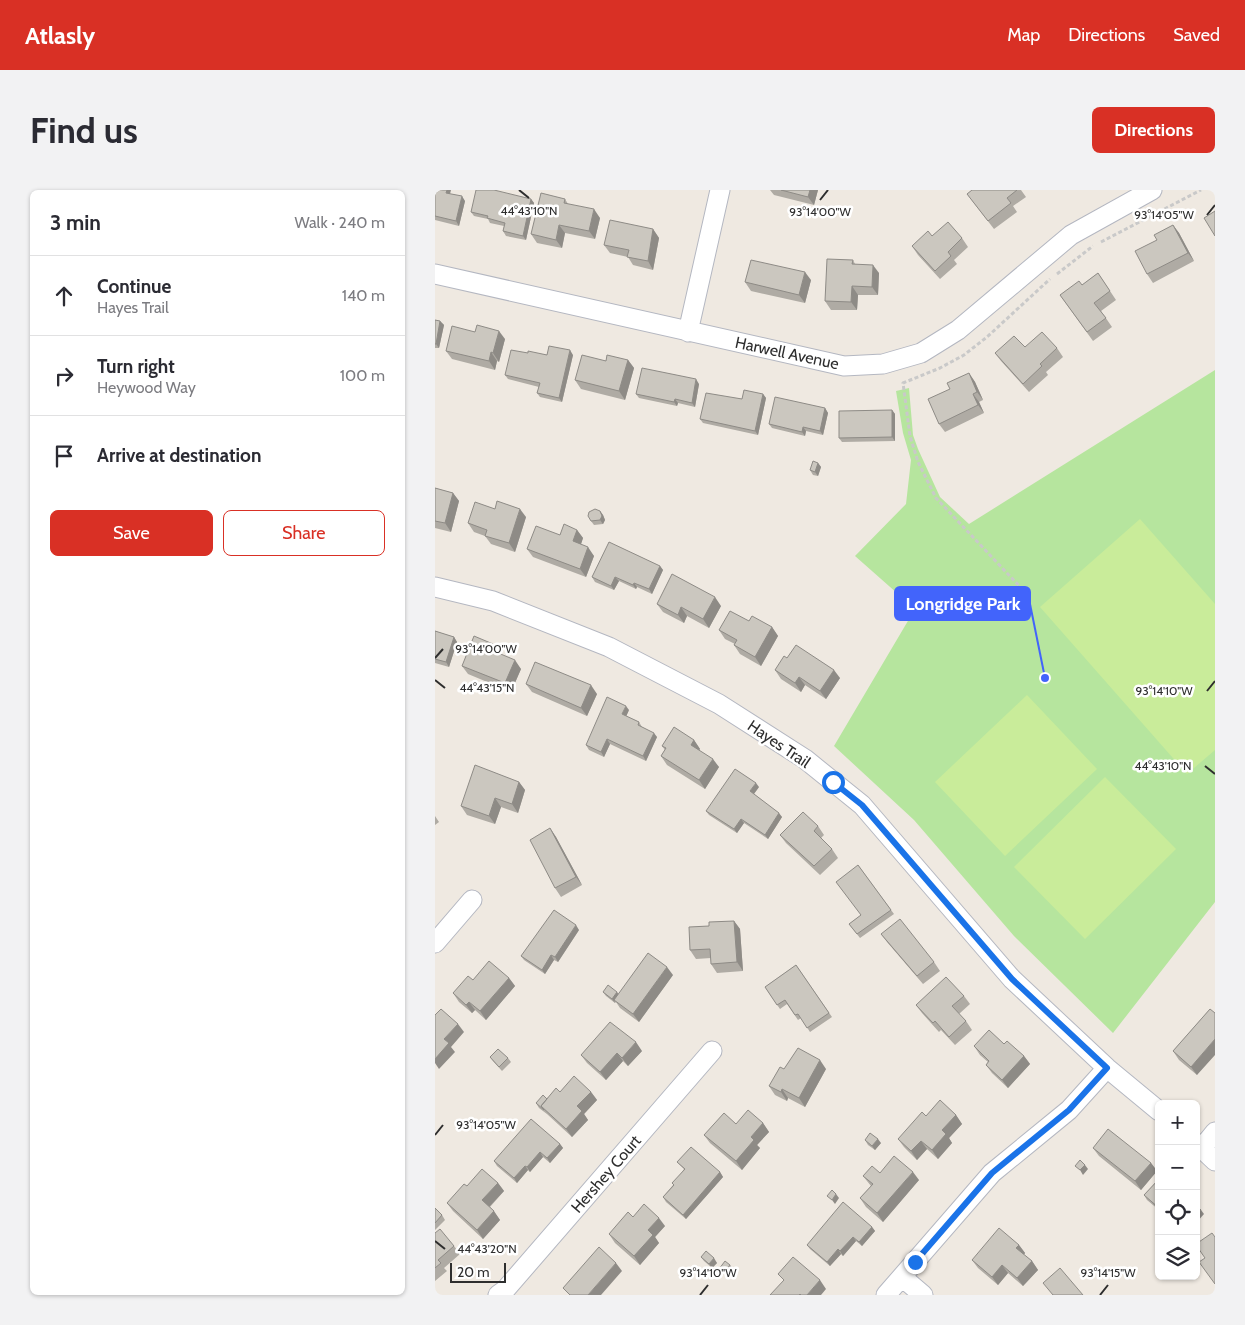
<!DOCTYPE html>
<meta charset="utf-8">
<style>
:root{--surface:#fff;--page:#f2f2f3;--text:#2b2b33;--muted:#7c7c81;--line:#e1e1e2;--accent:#d93025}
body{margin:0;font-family:Cabin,sans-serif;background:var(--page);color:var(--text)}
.controls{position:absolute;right:15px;bottom:15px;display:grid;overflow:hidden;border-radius:8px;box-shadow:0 1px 4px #0004}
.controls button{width:45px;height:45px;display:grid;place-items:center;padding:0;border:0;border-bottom:1px solid var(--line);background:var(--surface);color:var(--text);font:25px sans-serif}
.scale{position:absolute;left:15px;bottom:12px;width:56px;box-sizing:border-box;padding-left:5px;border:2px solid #2e2e2e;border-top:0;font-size:14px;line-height:18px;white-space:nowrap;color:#2e2e2e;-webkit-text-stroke:4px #fff;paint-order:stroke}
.stop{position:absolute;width:15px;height:15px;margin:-11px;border:4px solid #1a73e8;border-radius:50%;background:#fff}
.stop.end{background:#1a73e8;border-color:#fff;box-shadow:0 1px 5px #0008}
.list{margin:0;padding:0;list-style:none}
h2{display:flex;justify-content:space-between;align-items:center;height:65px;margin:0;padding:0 20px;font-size:21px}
h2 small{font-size:16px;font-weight:400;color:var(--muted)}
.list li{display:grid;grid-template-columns:32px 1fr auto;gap:15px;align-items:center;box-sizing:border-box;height:80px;padding:0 20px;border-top:1px solid var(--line)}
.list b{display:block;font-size:19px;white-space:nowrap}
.list p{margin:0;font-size:16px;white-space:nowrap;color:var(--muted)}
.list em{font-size:16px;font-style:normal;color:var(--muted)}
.actions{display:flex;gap:10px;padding:15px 20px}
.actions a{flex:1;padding:11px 0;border:1px solid var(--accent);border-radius:8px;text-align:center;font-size:18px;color:var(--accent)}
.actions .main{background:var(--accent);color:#fff}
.icon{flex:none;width:28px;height:28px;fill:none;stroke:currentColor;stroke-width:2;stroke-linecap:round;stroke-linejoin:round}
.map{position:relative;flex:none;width:780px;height:1105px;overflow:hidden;border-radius:8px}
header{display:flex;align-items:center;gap:30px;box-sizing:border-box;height:70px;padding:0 25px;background:var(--accent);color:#fff}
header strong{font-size:24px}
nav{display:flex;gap:28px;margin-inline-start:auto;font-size:18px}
.intro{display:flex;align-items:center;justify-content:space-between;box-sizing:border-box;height:120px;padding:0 30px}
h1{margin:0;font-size:35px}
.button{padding:12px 22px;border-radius:8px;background:var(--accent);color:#fff;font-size:18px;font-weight:700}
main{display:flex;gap:30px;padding:0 30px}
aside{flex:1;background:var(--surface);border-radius:8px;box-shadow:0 1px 4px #0004}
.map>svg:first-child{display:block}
.green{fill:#b6e59e}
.pitch{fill:#c9ec9a}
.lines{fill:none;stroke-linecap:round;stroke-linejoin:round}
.minor-casing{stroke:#b4b7c1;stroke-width:21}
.path{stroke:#c9c9c9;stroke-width:3;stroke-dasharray:4 2.5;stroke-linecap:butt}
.minor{stroke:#fff;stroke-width:19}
.wall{fill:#afaba4}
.shaded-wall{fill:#8e8b86}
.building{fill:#cbc7bf;stroke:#8e8b86}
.route{stroke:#1a73e8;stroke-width:6}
.ticks{fill:none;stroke:#2e2e2e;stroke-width:2}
.labels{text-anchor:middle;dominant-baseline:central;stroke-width:5;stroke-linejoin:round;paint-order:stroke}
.street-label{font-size:16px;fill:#2e2e2e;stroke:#fff}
.ticks-label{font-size:12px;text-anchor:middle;fill:#2e2e2e;stroke:#fff;stroke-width:5;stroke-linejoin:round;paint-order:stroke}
.leader{fill:none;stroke:#4264fb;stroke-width:2}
.callout-dot{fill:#4264fb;stroke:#fff;stroke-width:2}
.callout{fill:#4264fb;stroke:#4264fb;stroke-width:2}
.callout-label{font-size:18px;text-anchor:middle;font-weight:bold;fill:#fff}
</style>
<header>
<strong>Atlasly</strong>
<nav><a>Map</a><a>Directions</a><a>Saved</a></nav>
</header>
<div class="intro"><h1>Find us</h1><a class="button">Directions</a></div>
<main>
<aside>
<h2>3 min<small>Walk · 240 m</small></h2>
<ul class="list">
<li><svg class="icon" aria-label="ahead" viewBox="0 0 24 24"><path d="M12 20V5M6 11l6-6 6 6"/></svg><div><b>Continue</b><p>Hayes Trail</p></div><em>140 m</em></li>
<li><svg class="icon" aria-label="right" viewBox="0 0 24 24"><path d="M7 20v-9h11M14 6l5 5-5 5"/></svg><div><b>Turn right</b><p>Heywood Way</p></div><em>100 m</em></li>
<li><svg class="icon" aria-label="arrive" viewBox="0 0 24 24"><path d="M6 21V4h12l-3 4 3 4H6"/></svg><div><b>Arrive at destination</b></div></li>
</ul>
<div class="actions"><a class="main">Save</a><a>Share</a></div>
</aside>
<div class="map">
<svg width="780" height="1105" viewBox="0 0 780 1105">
<rect width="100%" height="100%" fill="#efe9e1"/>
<!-- green -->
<path class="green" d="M 780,180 L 780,712 L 678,843 L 579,746 L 479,630 L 399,556 L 480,419 L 420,366 L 471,314 L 476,270 L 468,243 L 461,201 L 474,198 L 478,245 L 483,259 L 505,307 L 534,334 Z"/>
<!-- pitch -->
<path class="pitch" d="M 705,329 L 780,414 L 780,560 L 752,584 L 605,417 Z
M 592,505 L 662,579 L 570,666 L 500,592 Z
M 670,587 L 741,659 L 650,749 L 579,677 Z"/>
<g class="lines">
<!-- minor casing -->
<g class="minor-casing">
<path id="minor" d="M 0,84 L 409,176 L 448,174 L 486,163 L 523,140 L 636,45 L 717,0
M 253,142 L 285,0
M 0,397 L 58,411 L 174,457 L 284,514 L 370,569 L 427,615 L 577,789 L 672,878 L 724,921
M 0,753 L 37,710
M 761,953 L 780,971
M 767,958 L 780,942
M 467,1087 L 488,1105
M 63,1105 L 70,1100 L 277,861
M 451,1105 L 557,983 L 634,920 L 672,878"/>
</g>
<!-- path -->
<path class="path" d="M 666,52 L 766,0
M 622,84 L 658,56
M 588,400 L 501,308 L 483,272 L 475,246 L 468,193 L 505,178 L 529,165 L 552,147 L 615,89"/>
<!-- minor -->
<use href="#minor" class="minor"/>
</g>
<!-- wall -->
<path class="wall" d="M 0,0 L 15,4 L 30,11 L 24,36 L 0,30 Z
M 335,0 L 383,0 L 379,15 L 339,5 Z
M 537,0 L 586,0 L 591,7 L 578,16 L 582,22 L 559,39 L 532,4 Z
M 96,9 L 99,13 L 91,50 L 71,46 L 68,41 L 69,36 L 55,33 L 53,29 L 39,26 L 36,22 Z
M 130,9 L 133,14 L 165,28 L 160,49 L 130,43 L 127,58 L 102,53 L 96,44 Z
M 738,35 L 744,43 L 759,71 L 718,93 L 712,84 L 722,50 Z
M 218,39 L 224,48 L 218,80 L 198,75 L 193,67 L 175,63 L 169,55 Z
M 497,46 L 527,48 L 533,57 L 519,70 L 522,74 L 505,89 L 483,65 L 477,56 Z
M 418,70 L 420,74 L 444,83 L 443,105 L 423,105 L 422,120 L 396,120 L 390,111 Z
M 663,83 L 681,110 L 666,121 L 677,137 L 658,151 L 625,105 L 647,95 Z
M 376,90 L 370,113 L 316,101 L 310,92 Z
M 0,130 L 5,131 L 9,135 L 4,158 L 0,158 Z
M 40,142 L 70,149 L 64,172 L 62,171 L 60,180 L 17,169 L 11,161 Z
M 590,157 L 622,158 L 628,167 L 611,182 L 613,185 L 594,202 L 566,171 L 560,163 Z
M 93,163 L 112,165 L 138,165 L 127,212 L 105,207 L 102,203 L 104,197 L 73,189 L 70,185 Z
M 193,170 L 199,178 L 190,210 L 146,199 L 140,190 L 171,171 Z
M 534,183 L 540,192 L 548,210 L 544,212 L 549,223 L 510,242 L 504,234 L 515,199 Z
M 264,194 L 260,217 L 243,213 L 242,216 L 204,208 L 201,204 Z
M 328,204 L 331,208 L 323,245 L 268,233 L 265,229 L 307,209 Z
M 390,218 L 393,223 L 388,245 L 371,241 L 370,246 L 337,238 L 334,234 Z
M 457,220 L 460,224 L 460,251 L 407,252 L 404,248 Z
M 383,273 L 386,277 L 383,286 L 378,285 L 375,280 Z
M 0,298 L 18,303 L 24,311 L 16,342 L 0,338 Z
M 60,319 L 91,327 L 80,362 L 56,354 L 50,346 L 39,342 L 33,333 Z
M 165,321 L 168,325 L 170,330 L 168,334 L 159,335 L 156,331 Z
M 142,340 L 148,348 L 146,354 L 159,366 L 151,387 L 98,367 L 92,359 L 125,345 Z
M 225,376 L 228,380 L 217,404 L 202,397 L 201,399 L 184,391 L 179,400 L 160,392 L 157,387 Z
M 222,414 L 286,416 L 274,438 L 252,426 L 249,433 L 228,422 Z
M 314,431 L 337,437 L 343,446 L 326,476 L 305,464 L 299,455 L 300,454 L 290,449 L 284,440 Z
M 0,441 L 19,447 L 22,452 L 14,477 L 0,473 Z
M 64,463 L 86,479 L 76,502 L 33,484 L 27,476 Z
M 352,468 L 405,488 L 391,509 L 370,495 L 366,502 L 346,489 L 340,480 Z
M 91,494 L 162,504 L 152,526 L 97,502 Z
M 194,520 L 191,526 L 204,532 L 207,537 L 222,547 L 211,571 L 175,554 L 169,567 L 154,560 L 151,555 Z
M 259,550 L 265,559 L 264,560 L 284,577 L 270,599 L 232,575 L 226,566 L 230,560 L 227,556 Z
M 84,592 L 90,600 L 83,623 L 66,617 L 60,634 L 32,625 L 26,616 Z
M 324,597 L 319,604 L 347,627 L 333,649 L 309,633 L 302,643 L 274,625 L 271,621 Z
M 0,626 L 4,632 L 0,635 Z
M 383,636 L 389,645 L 386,648 L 397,659 L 403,668 L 385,685 L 351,653 L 345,645 Z
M 115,638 L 121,647 L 147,695 L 126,707 L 120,698 Z
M 423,675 L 459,724 L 425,748 L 414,734 L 426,725 Z
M 299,731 L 305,739 L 308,781 L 282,783 L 276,774 L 276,768 L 261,769 L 255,760 L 274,736 Z
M 144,740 L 123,772 L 119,770 L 110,784 L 89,770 L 86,766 Z
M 446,744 L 499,772 L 505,781 L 488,794 L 452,752 Z
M 361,775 L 397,827 L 375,842 L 366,828 L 363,830 L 352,814 L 345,819 L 330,797 Z
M 238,785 L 204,832 L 185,818 L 181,812 L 180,813 L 171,806 L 168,802 L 182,802 L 183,804 Z
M 74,788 L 80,796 L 51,830 L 40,820 L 37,823 L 24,812 L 18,803 L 38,790 Z
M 529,806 L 535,814 L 524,824 L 531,831 L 537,840 L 520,855 L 506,840 L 504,842 L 487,823 L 481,815 Z
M 775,819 L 762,885 L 744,870 L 738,861 Z
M 569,854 L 589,866 L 595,874 L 573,898 L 557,883 L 551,875 L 553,872 L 545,865 L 539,856 Z
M 207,861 L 193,876 L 188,871 L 171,890 L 152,873 L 146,865 Z
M 55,867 L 73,868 L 76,872 L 67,881 L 58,871 Z
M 349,879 L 391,879 L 370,917 L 353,908 L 352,911 L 340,905 L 334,896 Z
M 125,902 L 156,902 L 162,910 L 149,924 L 153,930 L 137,947 L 112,924 L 104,918 L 101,913 Z
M 521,925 L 527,934 L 514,948 L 517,953 L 503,969 L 492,959 L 482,970 L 469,957 L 463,949 L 491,926 Z
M 328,933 L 334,942 L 322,955 L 325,958 L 307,980 L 275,953 L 269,945 L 301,934 Z
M 430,950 L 446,953 L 440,960 L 433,955 Z
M 125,954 L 128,958 L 115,973 L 108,967 L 95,982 L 93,980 L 82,993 L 62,976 L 59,971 Z
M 658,958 L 716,973 L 722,981 L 706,1000 L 664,966 Z
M 242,972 L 285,982 L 288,987 L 251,1029 L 231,1012 L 228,1007 L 238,995 L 249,979 Z
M 445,983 L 484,990 L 448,1032 L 431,1017 L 425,1008 L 436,996 L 428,986 Z
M 724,989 L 724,1020 L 712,1010 L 709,1005 Z
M 63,993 L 69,1001 L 55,1017 L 65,1030 L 48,1049 L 18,1021 L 12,1013 L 32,996 Z
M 0,1018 L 7,1025 L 10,1030 L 0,1040 Z
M 198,1027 L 230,1036 L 220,1047 L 224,1053 L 205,1075 L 180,1053 L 174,1044 Z
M 437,1037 L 440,1041 L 427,1056 L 421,1051 L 408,1066 L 406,1064 L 395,1076 L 375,1059 L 372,1055 Z
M 0,1043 L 19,1056 L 25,1064 L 9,1078 L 12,1081 L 0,1091 Z
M 584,1055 L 590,1063 L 589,1065 L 597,1071 L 603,1080 L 588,1096 L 573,1083 L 563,1095 L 543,1078 L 537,1070 Z
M 266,1067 L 282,1073 L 277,1078 L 269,1071 Z"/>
<!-- shaded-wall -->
<path class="shaded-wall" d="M 12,0 L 16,0 L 14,8 L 11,3 Z
M 375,0 L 383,0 L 379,15 L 373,7 Z
M 27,6 L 30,11 L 24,36 L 21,31 Z
M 96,9 L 99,13 L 91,50 L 88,46 Z
M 159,19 L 165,28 L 160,49 L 154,41 Z
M 124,35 L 130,43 L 127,58 L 121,50 Z
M 738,35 L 744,43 L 759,71 L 753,63 Z
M 218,39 L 224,48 L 218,80 L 213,71 Z
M 438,75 L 444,83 L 443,105 L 437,97 Z
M 370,82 L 376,90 L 370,113 L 364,105 Z
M 417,96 L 423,105 L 422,120 L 416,112 Z
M 5,131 L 9,135 L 4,158 L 1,154 Z
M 64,141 L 70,149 L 64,172 L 58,163 Z
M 135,160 L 138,165 L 127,212 L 124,208 Z
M 56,162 L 62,171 L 60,180 L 54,171 Z
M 193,170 L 199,178 L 190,210 L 184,201 Z
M 534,183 L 540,192 L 548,210 L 542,202 Z
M 261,189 L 264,194 L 260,217 L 257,213 Z
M 328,204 L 331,208 L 323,245 L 320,241 Z
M 538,204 L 544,212 L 549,223 L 543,215 Z
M 240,209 L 243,213 L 242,216 L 239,212 Z
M 390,218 L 393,223 L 388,245 L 385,241 Z
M 457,220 L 460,224 L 460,251 L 457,247 Z
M 368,237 L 371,241 L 370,246 L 367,242 Z
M 383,273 L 386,277 L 383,286 L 380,282 Z
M 18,303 L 24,311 L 16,342 L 10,333 Z
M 85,319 L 91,327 L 80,362 L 74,353 Z
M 165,321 L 168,325 L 170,330 L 168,334 L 165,330 Z
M 142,340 L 148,348 L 144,360 L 138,351 Z
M 153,357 L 159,366 L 151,387 L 145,379 Z
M 225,376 L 228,380 L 217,404 L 214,399 Z
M 180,387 L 184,391 L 179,400 L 176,396 Z
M 199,393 L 202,397 L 201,399 L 198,395 Z
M 280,407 L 286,416 L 274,438 L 268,429 Z
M 246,417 L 252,426 L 249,433 L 243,425 Z
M 337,437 L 343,446 L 326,476 L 320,467 Z
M 19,447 L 22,452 L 14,477 L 11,472 Z
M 58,454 L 64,463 L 62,469 L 56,460 Z
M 80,470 L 86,479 L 76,502 L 70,493 Z
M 399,480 L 405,488 L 391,509 L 385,501 Z
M 364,487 L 370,495 L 366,502 L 360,493 Z
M 156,495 L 162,504 L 152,526 L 146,518 Z
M 191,516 L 194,520 L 190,529 L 187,524 Z
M 219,543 L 222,547 L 211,571 L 208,566 Z
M 172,549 L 175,554 L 169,567 L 166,562 Z
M 259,550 L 265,559 L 262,563 L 256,555 Z
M 278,569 L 284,577 L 270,599 L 264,590 Z
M 84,592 L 90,600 L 83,623 L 77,614 Z
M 321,593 L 324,597 L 318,605 L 315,601 Z
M 60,608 L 66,617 L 60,634 L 54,626 Z
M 344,623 L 347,627 L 333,649 L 330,645 Z
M 306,629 L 309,633 L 302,643 L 299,639 Z
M 115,638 L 121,647 L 147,695 L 141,687 Z
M 299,731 L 305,739 L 308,781 L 302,772 Z
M 141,735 L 144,740 L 123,772 L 120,767 Z
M 116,765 L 119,770 L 110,784 L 107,780 Z
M 232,777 L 238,785 L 204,832 L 198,824 Z
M 74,788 L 80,796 L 51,830 L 45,821 Z
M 182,802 L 185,807 L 179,810 L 180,813 L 177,809 Z
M 34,812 L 40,820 L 37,823 L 31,815 Z
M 23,834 L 29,842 L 16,857 L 20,862 L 4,879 L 0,873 L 0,869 L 9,849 Z
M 780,849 L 780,865 L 762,885 L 756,877 Z
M 201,852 L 207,861 L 193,876 L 187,868 Z
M 182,863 L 188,871 L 171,890 L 165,882 Z
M 589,866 L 595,874 L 573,898 L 567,890 Z
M 385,870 L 391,879 L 370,917 L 364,908 Z
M 347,899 L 353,908 L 352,911 L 346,902 Z
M 156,902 L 162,910 L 149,924 L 153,930 L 137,947 L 131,939 L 142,916 Z
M 521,925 L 527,934 L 514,948 L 517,953 L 503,969 L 497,960 L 507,940 Z
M 328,933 L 334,942 L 322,955 L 325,958 L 307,980 L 301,971 L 316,947 Z
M 443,949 L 446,953 L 440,960 L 437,956 Z
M 486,951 L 492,959 L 482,970 L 476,961 Z
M 125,954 L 128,958 L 115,973 L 112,968 Z
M 105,962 L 108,967 L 95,982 L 92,977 Z
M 716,973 L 722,981 L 706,1000 L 700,991 Z
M 650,975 L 653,979 L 648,985 L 645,980 Z
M 90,976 L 93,980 L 82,993 L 79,988 Z
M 285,982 L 288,987 L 251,1029 L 248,1025 Z
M 478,982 L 484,990 L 448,1032 L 442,1023 Z
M 63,993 L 69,1001 L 53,1018 L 47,1010 Z
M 401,1004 L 404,1008 L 400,1014 L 397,1010 Z
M 766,1020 L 769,1024 L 761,1033 L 761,1026 Z
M 59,1021 L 65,1030 L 48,1049 L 42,1040 Z
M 224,1028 L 230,1036 L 220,1047 L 224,1053 L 205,1075 L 199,1066 L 213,1040 Z
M 437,1037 L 440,1041 L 427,1056 L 424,1052 Z
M 418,1047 L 421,1051 L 408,1066 L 405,1061 Z
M 584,1055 L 590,1063 L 587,1067 L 581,1058 Z
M 403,1059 L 406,1064 L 395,1076 L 392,1072 Z
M 279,1068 L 282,1073 L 277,1078 L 274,1074 Z
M 597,1071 L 603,1080 L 588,1096 L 582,1088 Z
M 181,1073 L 187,1081 L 166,1105 L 153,1105 Z
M 295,1075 L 298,1079 L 292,1087 L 289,1083 Z
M 567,1075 L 573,1083 L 563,1095 L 557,1087 Z
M 385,1090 L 391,1099 L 386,1105 L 372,1105 Z"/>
<!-- building -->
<path class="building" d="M 0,0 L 12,0 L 11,3 L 27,6 L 21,31 L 0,26 Z
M 41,0 L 59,0 L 96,9 L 88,46 L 68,41 L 70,33 L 52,28 L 53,26 L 36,22 Z
M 346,0 L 375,0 L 373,7 Z
M 537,0 L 582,0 L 572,8 L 576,13 L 553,31 L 532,4 Z
M 106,3 L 130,9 L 129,13 L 159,19 L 154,41 L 124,35 L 121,50 L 96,44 Z
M 780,21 L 780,46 L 769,28 Z
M 175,30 L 218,39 L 213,71 L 192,67 L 194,60 L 169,55 Z
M 513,32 L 527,48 L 513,62 L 516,66 L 500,81 L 477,56 L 493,41 L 497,46 Z
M 738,35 L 753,63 L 712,84 L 700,61 L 722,50 L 719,45 Z
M 392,69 L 418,70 L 417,74 L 438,75 L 437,97 L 417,96 L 416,112 L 390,111 Z
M 316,70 L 370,82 L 364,105 L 310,92 Z
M 663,83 L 675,101 L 659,113 L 671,128 L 652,142 L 625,105 L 644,91 L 647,95 Z
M 0,130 L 5,131 L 1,154 L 0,154 Z
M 42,135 L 64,141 L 58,163 L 56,162 L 54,171 L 11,161 L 17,136 L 40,142 Z
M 607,142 L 622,158 L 605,174 L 607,176 L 588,194 L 560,163 L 579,146 L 590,157 Z
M 114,156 L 135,160 L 124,208 L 102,203 L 105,193 L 70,185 L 76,160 L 93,163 L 93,161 L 112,165 Z
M 147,165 L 171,171 L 172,165 L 193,170 L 184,201 L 140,190 Z
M 207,178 L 261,189 L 257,213 L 240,209 L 239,212 L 201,204 Z
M 534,183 L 542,202 L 538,204 L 543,215 L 504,234 L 493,209 L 515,199 L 512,193 Z
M 309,200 L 328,204 L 320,241 L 265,229 L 271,203 L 307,209 Z
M 340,207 L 390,218 L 385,241 L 368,237 L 367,242 L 334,234 Z
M 457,220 L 457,247 L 404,248 L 404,221 Z
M 378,271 L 383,273 L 380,282 L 375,280 Z
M 0,298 L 18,303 L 10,333 L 0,331 Z
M 62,311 L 85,319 L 74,353 L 50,346 L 52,340 L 33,333 L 40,312 L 60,319 Z
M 160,319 L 165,321 L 167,326 L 165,330 L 156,331 L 153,326 L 154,322 Z
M 129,334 L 142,340 L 138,351 L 153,357 L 145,379 L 92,359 L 101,336 L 125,345 Z
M 174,352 L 225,376 L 214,399 L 199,393 L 198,395 L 180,387 L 176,396 L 157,387 Z
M 237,384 L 280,407 L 268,429 L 246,417 L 243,425 L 222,414 Z
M 295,421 L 314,431 L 317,426 L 337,437 L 320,467 L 299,455 L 302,450 L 284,440 Z
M 0,441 L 19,447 L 11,472 L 0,469 Z
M 39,446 L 58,454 L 56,460 L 80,470 L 70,493 L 27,476 Z
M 361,455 L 399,480 L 385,501 L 364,487 L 360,493 L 340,480 L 349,466 L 352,468 Z
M 100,472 L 156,495 L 146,518 L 91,494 Z
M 172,507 L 191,516 L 187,524 L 204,532 L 203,535 L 219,543 L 208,566 L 172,549 L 166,562 L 151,555 Z
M 239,537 L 259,550 L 256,555 L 278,569 L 264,590 L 226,566 L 231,558 L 227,556 Z
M 40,575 L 84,592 L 77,614 L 60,608 L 54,626 L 26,616 Z
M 300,579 L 321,593 L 315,601 L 344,623 L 330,645 L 306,629 L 299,639 L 271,621 Z
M 368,622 L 383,636 L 379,641 L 397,659 L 379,676 L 345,645 Z
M 115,638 L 141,687 L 120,698 L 95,650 Z
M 423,675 L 456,720 L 422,744 L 414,734 L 426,725 L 401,692 Z
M 119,720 L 141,735 L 120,767 L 116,765 L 107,780 L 86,766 Z
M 465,729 L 499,772 L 482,786 L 446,744 Z
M 299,731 L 302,772 L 276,774 L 275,759 L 255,760 L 254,737 L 274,736 L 274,732 Z
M 213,763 L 232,777 L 198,824 L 179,810 Z
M 54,771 L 74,788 L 45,821 L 34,812 L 31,815 L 18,803 L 33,786 L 38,790 Z
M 361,775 L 394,823 L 372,838 L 363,824 L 360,825 L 350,810 L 342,815 L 330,797 Z
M 511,787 L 529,806 L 517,816 L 531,831 L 514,847 L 500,831 L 498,833 L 481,815 Z
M 173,795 L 182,802 L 177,809 L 168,802 Z
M 6,819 L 23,834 L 9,849 L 14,853 L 0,869 L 0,825 Z
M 775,819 L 780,823 L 780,849 L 756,877 L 738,861 Z
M 175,832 L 201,852 L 187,868 L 182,863 L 165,882 L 146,865 Z
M 554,840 L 569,854 L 572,851 L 589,866 L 567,890 L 551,875 L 554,871 L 539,856 Z
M 363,858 L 385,870 L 364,908 L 347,899 L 346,902 L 334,896 L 345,877 L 349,879 Z
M 63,859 L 73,868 L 64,877 L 55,867 Z
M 139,886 L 156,902 L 142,916 L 147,921 L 131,939 L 106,916 L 121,898 L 125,902 Z
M 108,905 L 112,909 L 106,916 L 109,920 L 101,913 Z
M 505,910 L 521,925 L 507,940 L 511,944 L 497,960 L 486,951 L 476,961 L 463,949 L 487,922 L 491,926 Z
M 313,920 L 328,933 L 316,947 L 319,950 L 301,971 L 269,945 L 289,923 L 301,934 Z
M 96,929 L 125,954 L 112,968 L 105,962 L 92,977 L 90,976 L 79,988 L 59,971 Z
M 673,939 L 716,973 L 700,991 L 658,958 Z
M 435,943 L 443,949 L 437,956 L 430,950 Z
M 256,957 L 285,982 L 248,1025 L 228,1007 L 239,995 L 237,993 L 250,979 L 242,972 Z
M 459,966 L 478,982 L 442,1023 L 425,1008 L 438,994 L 428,986 L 437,976 L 445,983 Z
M 645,970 L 650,975 L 645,980 L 640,976 Z
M 47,979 L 63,993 L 47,1010 L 59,1021 L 42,1040 L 12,1013 L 29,994 L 32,996 Z
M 724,989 L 724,1018 L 709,1005 Z
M 397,1000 L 401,1004 L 397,1010 L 392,1006 Z
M 408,1012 L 437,1037 L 424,1052 L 418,1047 L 405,1061 L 403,1059 L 392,1072 L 372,1055 Z
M 209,1014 L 224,1028 L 213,1040 L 218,1045 L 199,1066 L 174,1044 L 193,1022 L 198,1027 Z
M 761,1016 L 766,1020 L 761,1026 Z
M 0,1018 L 7,1025 L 0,1033 Z
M 564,1038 L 584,1055 L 581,1058 L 597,1071 L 582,1088 L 567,1075 L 557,1087 L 537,1070 Z
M 5,1039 L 19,1056 L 3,1070 L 6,1073 L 0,1078 L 0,1043 Z
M 777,1043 L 780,1047 L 780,1094 L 764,1072 L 770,1068 L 761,1055 L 761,1054 Z
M 164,1057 L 181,1073 L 153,1105 L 135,1105 L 128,1098 Z
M 271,1061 L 279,1068 L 274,1074 L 266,1067 Z
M 358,1067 L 385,1090 L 372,1105 L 366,1105 L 365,1104 L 364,1105 L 335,1105 L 349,1090 L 343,1084 Z
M 290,1071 L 295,1075 L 289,1083 L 284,1079 Z
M 625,1078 L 648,1105 L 618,1105 L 608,1093 Z"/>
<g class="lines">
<!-- route -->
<path class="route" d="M 398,592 L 427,615 L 577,789 L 672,878 L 634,920 L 557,983 L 480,1072"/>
</g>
<!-- ticks -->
<path class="ticks" d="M 84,0 L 94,8M 385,10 L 393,0M 772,25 L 780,15M 0,468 L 8,459M 0,490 L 10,498M 772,501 L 780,491M 770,576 L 780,584M 0,945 L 8,935M 0,1051 L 10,1059M 265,1105 L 273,1095M 665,1105 L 673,1095"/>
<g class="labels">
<!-- street labels -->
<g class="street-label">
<text transform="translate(352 163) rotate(12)">Harwell Avenue</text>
<text transform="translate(344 554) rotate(34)">Hayes Trail</text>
<text transform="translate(171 984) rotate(-49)">Hershey Court</text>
</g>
</g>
<g class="ticks-label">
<text x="94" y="25">44°43'10"N</text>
<text x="385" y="26">93°14'00"W</text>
<text x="729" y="29">93°14'05"W</text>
<text x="51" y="463">93°14'00"W</text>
<text x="52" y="502">44°43'15"N</text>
<text x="729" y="505">93°14'10"W</text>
<text x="728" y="580">44°43'10"N</text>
<text x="51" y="939">93°14'05"W</text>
<text x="52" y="1063">44°43'20"N</text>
<text x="273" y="1087">93°14'10"W</text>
<text x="673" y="1087">93°14'15"W</text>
</g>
<!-- callouts -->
<path class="leader" d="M610 488L595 414"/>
<circle class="callout-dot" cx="610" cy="488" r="5"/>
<rect class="callout" x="460" y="397" width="135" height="33" rx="5"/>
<g class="callout-label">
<text x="528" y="420">Longridge Park</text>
</g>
</svg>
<div class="controls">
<button>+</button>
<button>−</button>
<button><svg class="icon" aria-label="locate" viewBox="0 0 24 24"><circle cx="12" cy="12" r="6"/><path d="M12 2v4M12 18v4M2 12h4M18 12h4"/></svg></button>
<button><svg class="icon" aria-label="layers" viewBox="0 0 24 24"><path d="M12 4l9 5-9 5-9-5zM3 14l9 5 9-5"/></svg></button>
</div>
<div class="scale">20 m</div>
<div class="stop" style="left:398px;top:592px"></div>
<div class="stop end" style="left:480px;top:1072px"></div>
</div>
</main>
